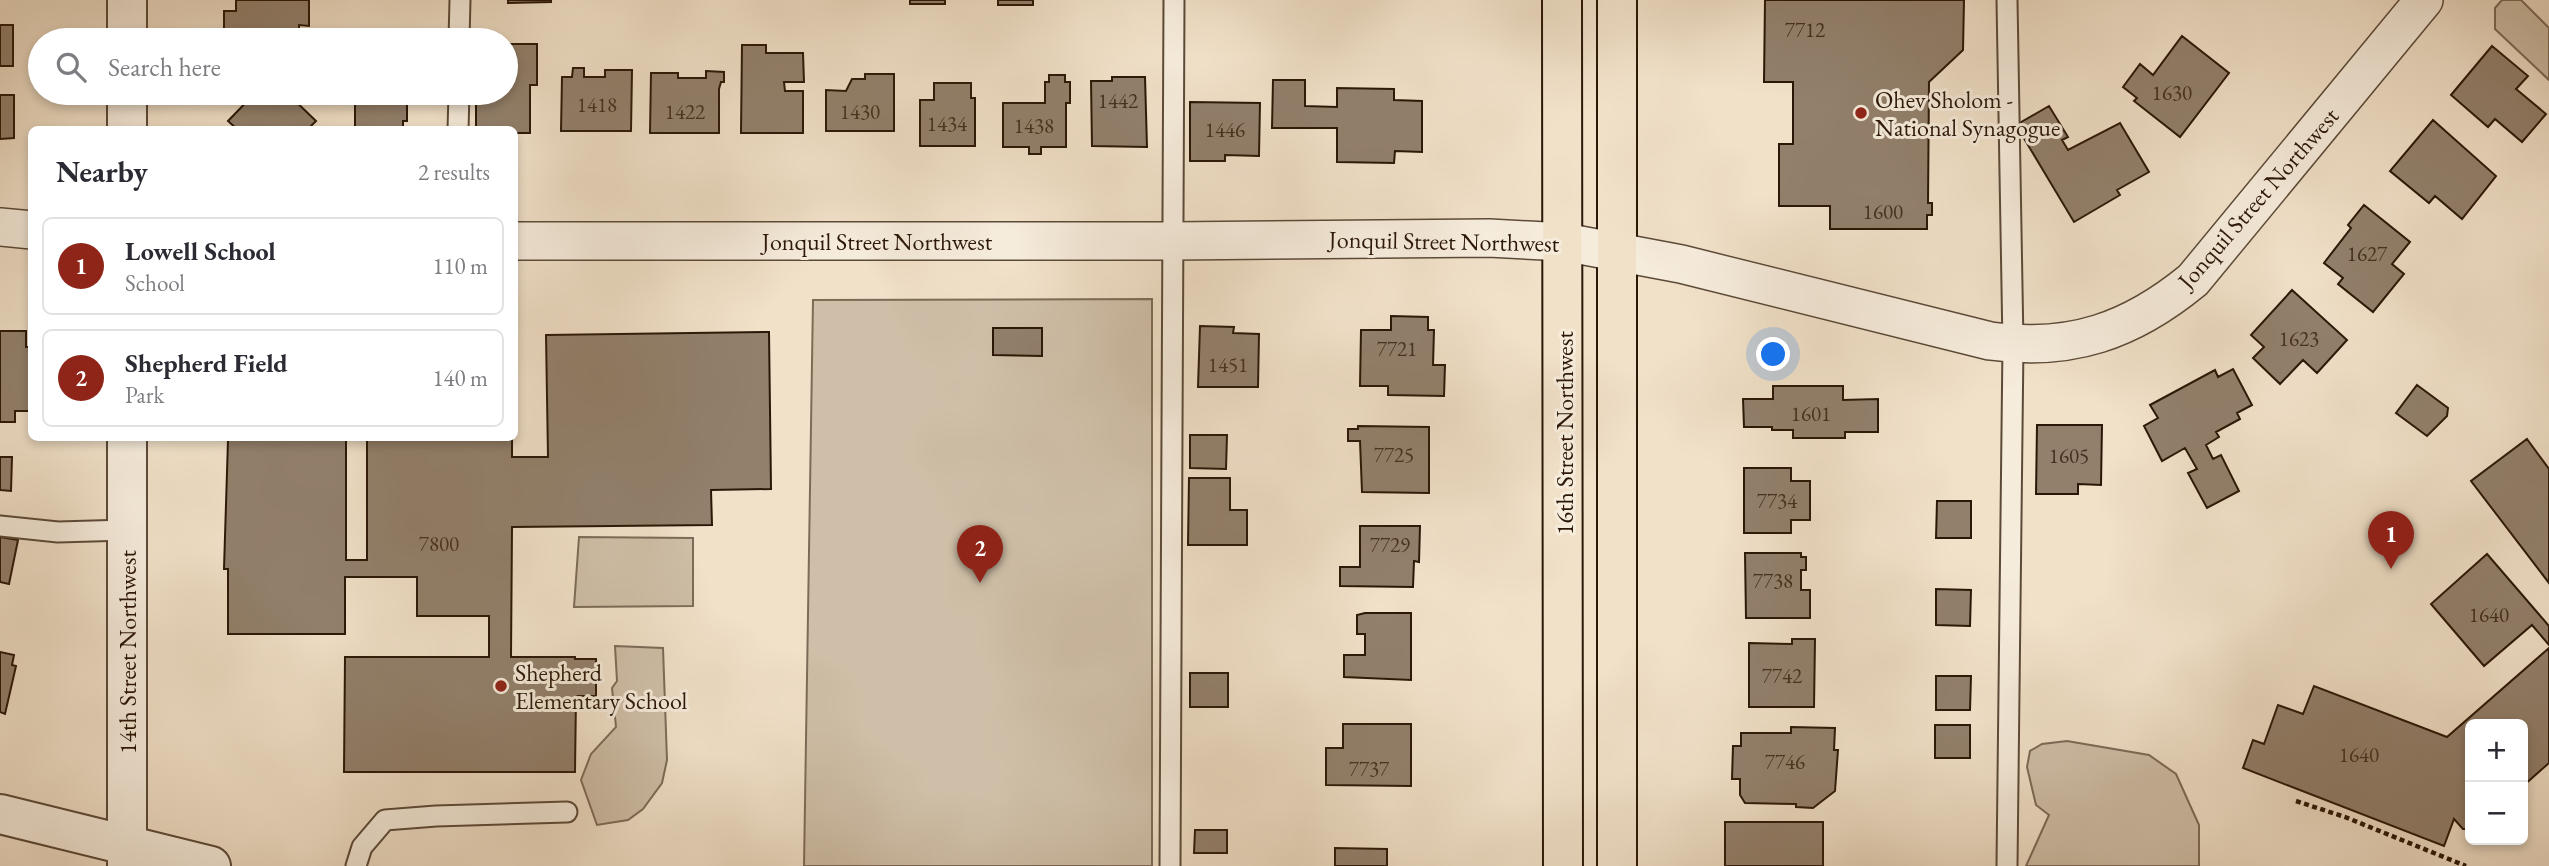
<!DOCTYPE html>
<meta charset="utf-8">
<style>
:root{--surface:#fff;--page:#f7f7f7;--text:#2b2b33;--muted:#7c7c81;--line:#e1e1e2;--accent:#8f2418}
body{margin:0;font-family:"EB Garamond",serif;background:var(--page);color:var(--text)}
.controls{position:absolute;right:21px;bottom:21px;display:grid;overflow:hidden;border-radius:10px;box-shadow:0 4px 10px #0003}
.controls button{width:63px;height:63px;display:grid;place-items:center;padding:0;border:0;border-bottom:2px solid var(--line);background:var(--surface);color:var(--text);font:35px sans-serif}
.you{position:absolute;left:1774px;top:355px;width:24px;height:24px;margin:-18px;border:5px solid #fff;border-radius:50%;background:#1a73e8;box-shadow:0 0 0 10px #1a73e833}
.badge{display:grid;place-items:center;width:46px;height:46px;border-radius:50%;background:var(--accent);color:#fff;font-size:23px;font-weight:700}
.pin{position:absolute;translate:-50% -58px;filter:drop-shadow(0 2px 4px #0008)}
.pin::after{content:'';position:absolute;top:37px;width:24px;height:21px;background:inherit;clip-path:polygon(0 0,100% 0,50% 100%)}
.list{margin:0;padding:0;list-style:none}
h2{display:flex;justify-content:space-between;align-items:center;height:91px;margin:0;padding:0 28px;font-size:30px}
h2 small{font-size:23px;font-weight:400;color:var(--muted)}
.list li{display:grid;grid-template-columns:46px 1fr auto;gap:21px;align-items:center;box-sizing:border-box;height:98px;margin:0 14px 14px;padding:0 14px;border:2px solid var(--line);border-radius:10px}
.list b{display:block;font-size:26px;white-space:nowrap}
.list p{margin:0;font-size:23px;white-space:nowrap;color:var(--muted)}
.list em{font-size:23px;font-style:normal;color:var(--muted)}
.icon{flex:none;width:38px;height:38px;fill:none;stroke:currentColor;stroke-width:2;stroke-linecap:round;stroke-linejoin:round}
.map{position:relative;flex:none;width:2549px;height:866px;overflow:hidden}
.search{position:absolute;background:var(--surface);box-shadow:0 4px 10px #0003;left:28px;top:28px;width:490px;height:77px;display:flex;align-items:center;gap:18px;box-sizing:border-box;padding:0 24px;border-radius:38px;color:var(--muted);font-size:26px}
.panel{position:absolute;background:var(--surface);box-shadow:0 4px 10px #0003;left:28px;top:126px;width:490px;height:315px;border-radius:10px}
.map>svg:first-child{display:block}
.green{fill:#cfbfa8;stroke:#7d6b58;stroke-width:2}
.building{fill:#92806c;stroke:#2b1707;stroke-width:2}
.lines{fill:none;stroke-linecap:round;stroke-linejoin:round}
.service-casing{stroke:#5c4a38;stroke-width:23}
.minor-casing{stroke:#5c4a38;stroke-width:40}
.tertiary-casing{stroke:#5c4a38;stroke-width:42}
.primary-casing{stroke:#2b1707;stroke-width:42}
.path{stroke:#2b1707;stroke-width:4.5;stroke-dasharray:5 3.5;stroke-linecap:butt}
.service{stroke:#f6ecdc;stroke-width:19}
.minor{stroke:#f6ecdc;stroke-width:37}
.tertiary{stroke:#f6ecdc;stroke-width:38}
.primary{stroke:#f1e1c9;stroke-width:38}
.poi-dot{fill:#8f2418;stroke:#f6ecdc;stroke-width:2.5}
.labels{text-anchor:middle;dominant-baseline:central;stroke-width:6;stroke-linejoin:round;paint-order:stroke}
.number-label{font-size:21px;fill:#453120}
.poi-label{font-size:24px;fill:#2b1707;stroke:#f6ecdc;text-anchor:start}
.street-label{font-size:24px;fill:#2b1707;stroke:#f6ecdc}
</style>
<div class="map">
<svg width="2549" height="866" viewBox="0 0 2549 866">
<rect width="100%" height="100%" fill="#f1e1c9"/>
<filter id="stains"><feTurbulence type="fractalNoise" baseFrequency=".00286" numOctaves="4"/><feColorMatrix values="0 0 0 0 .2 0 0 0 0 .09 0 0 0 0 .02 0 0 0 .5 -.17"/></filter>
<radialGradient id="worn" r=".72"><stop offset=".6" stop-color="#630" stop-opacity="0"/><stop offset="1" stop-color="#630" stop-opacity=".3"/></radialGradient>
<!-- green -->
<path class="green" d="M 2502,0 L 2521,0 L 2549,28 L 2549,80 L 2495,29 L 2495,8 Z
M 1152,299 L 1152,866 L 804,866 L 813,300 Z
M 579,537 L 693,538 L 693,606 L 574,607 Z
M 615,646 L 663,648 L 667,760 L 662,783 L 643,809 L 628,820 L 597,825 L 581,780 L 591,754 L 616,727 L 612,688 L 617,681 Z
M 2067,741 L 2149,755 L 2176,774 L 2199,825 L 2199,866 L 2026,866 L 2049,815 L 2036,805 L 2027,767 L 2030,751 L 2042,744 Z"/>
<!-- building -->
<path class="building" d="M 236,0 L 309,0 L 309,26 L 299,25 L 299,40 L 224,40 L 224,11 L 236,11 Z
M 508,0 L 551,0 L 551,2 L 508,3 Z
M 910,0 L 945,0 L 945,4 L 910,4 Z
M 998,0 L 1033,0 L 1033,5 L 998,5 Z
M 1765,0 L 1964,0 L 1963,50 L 1929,82 L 1928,203 L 1932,203 L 1932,215 L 1927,215 L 1927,229 L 1830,229 L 1830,206 L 1779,206 L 1779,144 L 1793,144 L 1793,82 L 1764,82 Z
M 0,25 L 13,25 L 13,66 L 0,66 Z
M 2182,36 L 2229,73 L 2180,137 L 2134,101 L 2137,98 L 2123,87 L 2140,64 L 2153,75 Z
M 506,44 L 537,44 L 537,85 L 530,85 L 530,133 L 514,133 L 514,130 L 476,130 L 476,93 L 506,93 Z
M 742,45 L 766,45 L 766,53 L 803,53 L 804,82 L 784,82 L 785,91 L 803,91 L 803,133 L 741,133 Z
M 2492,46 L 2528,76 L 2516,89 L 2546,114 L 2522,142 L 2495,119 L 2488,127 L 2451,95 Z
M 573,68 L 584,68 L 584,77 L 605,77 L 605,70 L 632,70 L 631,131 L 561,131 L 562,77 L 572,77 Z
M 706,71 L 724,72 L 724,82 L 721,82 L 719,89 L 719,133 L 650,133 L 651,73 L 678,73 L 678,78 L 706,78 Z
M 865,74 L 894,74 L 894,131 L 826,131 L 826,90 L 846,91 L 852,79 L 865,79 Z
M 1049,75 L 1065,75 L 1065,82 L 1070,82 L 1070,103 L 1066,103 L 1066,147 L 1041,147 L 1041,154 L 1029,154 L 1029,147 L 1003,147 L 1003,103 L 1045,103 L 1045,82 L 1049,82 Z
M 1112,77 L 1145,77 L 1147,147 L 1092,146 L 1091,81 L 1112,81 Z
M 1273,80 L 1305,80 L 1305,106 L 1337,107 L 1337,88 L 1394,89 L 1394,100 L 1422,101 L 1422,152 L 1395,151 L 1394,163 L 1337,162 L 1337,128 L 1272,128 Z
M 934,83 L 971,83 L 971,98 L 975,98 L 975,146 L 920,146 L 920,100 L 934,100 Z
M 255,93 L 280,93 L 285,98 L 288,94 L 316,121 L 307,130 L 238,130 L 228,121 Z
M 0,95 L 14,95 L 14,138 L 0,139 Z
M 355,97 L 407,97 L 407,121 L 403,121 L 403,130 L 355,130 Z
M 1190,102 L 1260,103 L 1259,156 L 1225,155 L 1225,161 L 1190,161 Z
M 2049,106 L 2068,137 L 2062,140 L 2068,150 L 2120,123 L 2149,172 L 2117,190 L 2120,195 L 2074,222 L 2016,125 Z
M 2433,120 L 2496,176 L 2462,219 L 2435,196 L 2429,203 L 2390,171 Z
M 2364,205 L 2410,242 L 2392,264 L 2404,274 L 2373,312 L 2338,284 L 2343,278 L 2324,263 L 2351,228 L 2348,225 Z
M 2292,290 L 2347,340 L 2317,373 L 2303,360 L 2280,384 L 2253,358 L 2264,347 L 2251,335 Z
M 1391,316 L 1428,317 L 1428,330 L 1434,330 L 1433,365 L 1445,365 L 1444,396 L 1388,395 L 1388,386 L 1360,386 L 1361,330 L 1391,330 Z
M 1200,326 L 1234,327 L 1233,333 L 1259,334 L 1258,387 L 1198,387 Z
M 993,328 L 1042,328 L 1042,356 L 993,355 Z
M 0,331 L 26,331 L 26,347 L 31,347 L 31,411 L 15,411 L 15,422 L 0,422 Z
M 769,332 L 771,489 L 711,490 L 712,525 L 512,527 L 511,657 L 575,657 L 575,659 L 596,659 L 596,696 L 576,696 L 575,772 L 344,772 L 345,657 L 489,657 L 489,616 L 417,616 L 417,577 L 345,577 L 345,634 L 228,634 L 228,569 L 224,569 L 228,440 L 346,440 L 346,560 L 367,560 L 367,438 L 512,438 L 512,457 L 548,457 L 546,335 Z
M 2233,369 L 2252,405 L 2237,413 L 2240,419 L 2216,432 L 2219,437 L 2206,445 L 2213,459 L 2221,455 L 2239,491 L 2207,508 L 2188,473 L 2197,469 L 2185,448 L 2162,461 L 2144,426 L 2158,418 L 2150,405 L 2215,370 L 2218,377 Z
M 2417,385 L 2448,408 L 2447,416 L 2427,436 L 2396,413 Z
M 1773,386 L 1843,386 L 1843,400 L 1878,399 L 1878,432 L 1845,432 L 1845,438 L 1793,438 L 1793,430 L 1772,430 L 1772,427 L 1744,427 L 1743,399 L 1773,399 Z
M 2037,425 L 2102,425 L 2101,485 L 2078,484 L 2078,494 L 2036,494 Z
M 1358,426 L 1429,427 L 1429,493 L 1362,492 L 1360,441 L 1348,441 L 1348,429 L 1358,429 Z
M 1190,435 L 1227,435 L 1226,469 L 1190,468 Z
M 2527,439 L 2549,469 L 2549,583 L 2471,481 Z
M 0,457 L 12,457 L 11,491 L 0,490 Z
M 1744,468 L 1791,468 L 1791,481 L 1810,481 L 1810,520 L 1791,520 L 1791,533 L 1744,533 Z
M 1189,478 L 1230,478 L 1230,510 L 1247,510 L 1247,545 L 1188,545 Z
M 1937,501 L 1971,501 L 1971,538 L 1936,538 Z
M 1360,526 L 1420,526 L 1419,562 L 1414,561 L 1413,587 L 1340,586 L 1340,567 L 1360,567 Z
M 0,537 L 18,540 L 9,584 L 0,582 Z
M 1745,553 L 1801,553 L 1801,557 L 1806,557 L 1806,570 L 1801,570 L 1801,590 L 1810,590 L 1810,618 L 1746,618 Z
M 2487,554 L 2549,626 L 2549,645 L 2532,625 L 2484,666 L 2431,604 Z
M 1936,589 L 1971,590 L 1970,626 L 1936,625 Z
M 1365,613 L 1411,613 L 1411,680 L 1344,677 L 1344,655 L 1365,655 L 1365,634 L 1357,634 L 1357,615 Z
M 1792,639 L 1815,639 L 1814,707 L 1749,707 L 1749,643 L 1792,644 Z
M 2549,648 L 2549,763 L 2523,786 L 2523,724 L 2470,724 L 2470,829 L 2463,829 L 2454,819 L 2444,846 L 2243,768 L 2253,740 L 2264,744 L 2278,705 L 2303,714 L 2314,686 L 2447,737 Z
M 0,652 L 14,655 L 12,665 L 16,666 L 5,714 L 0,712 Z
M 1190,673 L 1228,673 L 1228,707 L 1190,707 Z
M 1936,676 L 1971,676 L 1970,710 L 1936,710 Z
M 1343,724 L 1411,724 L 1411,786 L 1326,785 L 1326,748 L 1343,748 Z
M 1935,725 L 1970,725 L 1970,758 L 1935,758 Z
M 1791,727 L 1835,728 L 1834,750 L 1838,750 L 1835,791 L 1813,808 L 1796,807 L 1796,804 L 1745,803 L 1740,795 L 1740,779 L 1732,779 L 1733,746 L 1741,746 L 1741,733 L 1791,733 Z
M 1725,822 L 1823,822 L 1823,866 L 1725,866 Z
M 1195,830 L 1227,830 L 1227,853 L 1194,853 Z
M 1335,848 L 1387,849 L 1387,866 L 1335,866 Z"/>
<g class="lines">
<!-- service casing -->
<g class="service-casing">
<path id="service" d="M 2007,0 L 2013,344 L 2007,866
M 459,40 L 460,0
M 458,130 L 459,93
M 0,526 L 58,532 L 127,530
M 356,866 L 362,847 L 385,820 L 436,816 L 567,812
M 1170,866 L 1174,0"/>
</g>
<!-- minor casing -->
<g class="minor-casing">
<path id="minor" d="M 0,227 L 32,230
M 514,241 L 1173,241 L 1489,238 L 1564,242 L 1681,264 L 1990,341 C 2071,352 2131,331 2193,280 L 2424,0"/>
</g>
<!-- tertiary casing -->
<g class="tertiary-casing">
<path id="tertiary" d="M 127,0 L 127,40
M 127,93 L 127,130
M 0,814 L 211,866
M 127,866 L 127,438"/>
</g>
<!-- primary casing -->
<g class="primary-casing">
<path id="primary" d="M 1562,0 L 1563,866
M 1617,866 L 1617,0"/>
</g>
<!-- path -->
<path class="path" d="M 2296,801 L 2345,817 L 2466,866"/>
<!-- service -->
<use href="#service" class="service"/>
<!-- minor -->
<use href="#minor" class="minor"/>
<!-- tertiary -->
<use href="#tertiary" class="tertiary"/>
<!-- primary -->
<use href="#primary" class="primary"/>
</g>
<!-- markers -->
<g class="poi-dot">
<circle cx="1861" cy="113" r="7"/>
<circle cx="501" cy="686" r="7"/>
</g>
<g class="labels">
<!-- number labels -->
<g class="number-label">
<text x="1805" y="29">7712</text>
<text x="2172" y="92">1630</text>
<text x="1118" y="100">1442</text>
<text x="597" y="104">1418</text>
<text x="685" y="111">1422</text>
<text x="860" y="111">1430</text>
<text x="947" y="123">1434</text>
<text x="1034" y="125">1438</text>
<text x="1225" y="129">1446</text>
<text x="1883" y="211">1600</text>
<text x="2367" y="253">1627</text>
<text x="2299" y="338">1623</text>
<text x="1397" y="348">7721</text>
<text x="1228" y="364">1451</text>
<text x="1811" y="413">1601</text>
<text x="1394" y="454">7725</text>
<text x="2069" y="455">1605</text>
<text x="1777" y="500">7734</text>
<text x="439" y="543">7800</text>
<text x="1390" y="544">7729</text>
<text x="1773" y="580">7738</text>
<text x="2489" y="614">1640</text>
<text x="1782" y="675">7742</text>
<text x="2359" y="754">1640</text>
<text x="1785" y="761">7746</text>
<text x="1369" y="768">7737</text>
</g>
<!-- poi labels -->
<g class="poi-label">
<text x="1875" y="99">Ohev Sholom -<tspan x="1875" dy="28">National Synagogue</tspan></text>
<text x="515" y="672">Shepherd<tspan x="515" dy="28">Elementary School</tspan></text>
</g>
<!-- street labels -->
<g class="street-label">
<text transform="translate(2258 198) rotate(-49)">Jonquil Street Northwest</text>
<text x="877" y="241">Jonquil Street Northwest</text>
<text transform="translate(1444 241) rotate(1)">Jonquil Street Northwest</text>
<text transform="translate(1564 433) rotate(-90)">16th Street Northwest</text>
<text transform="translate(127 652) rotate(-90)">14th Street Northwest</text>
</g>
</g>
<rect width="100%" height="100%" filter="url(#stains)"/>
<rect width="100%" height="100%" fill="url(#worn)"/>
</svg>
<div class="controls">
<button>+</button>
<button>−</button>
</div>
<div class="you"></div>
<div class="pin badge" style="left:2391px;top:569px">1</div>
<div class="pin badge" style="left:980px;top:583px">2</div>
<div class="search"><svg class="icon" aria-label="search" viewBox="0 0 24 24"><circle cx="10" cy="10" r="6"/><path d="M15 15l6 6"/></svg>Search here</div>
<section class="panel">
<h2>Nearby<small>2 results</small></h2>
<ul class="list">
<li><span class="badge">1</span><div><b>Lowell School</b><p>School</p></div><em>110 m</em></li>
<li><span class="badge">2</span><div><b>Shepherd Field</b><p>Park</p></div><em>140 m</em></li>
</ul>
</section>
</div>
